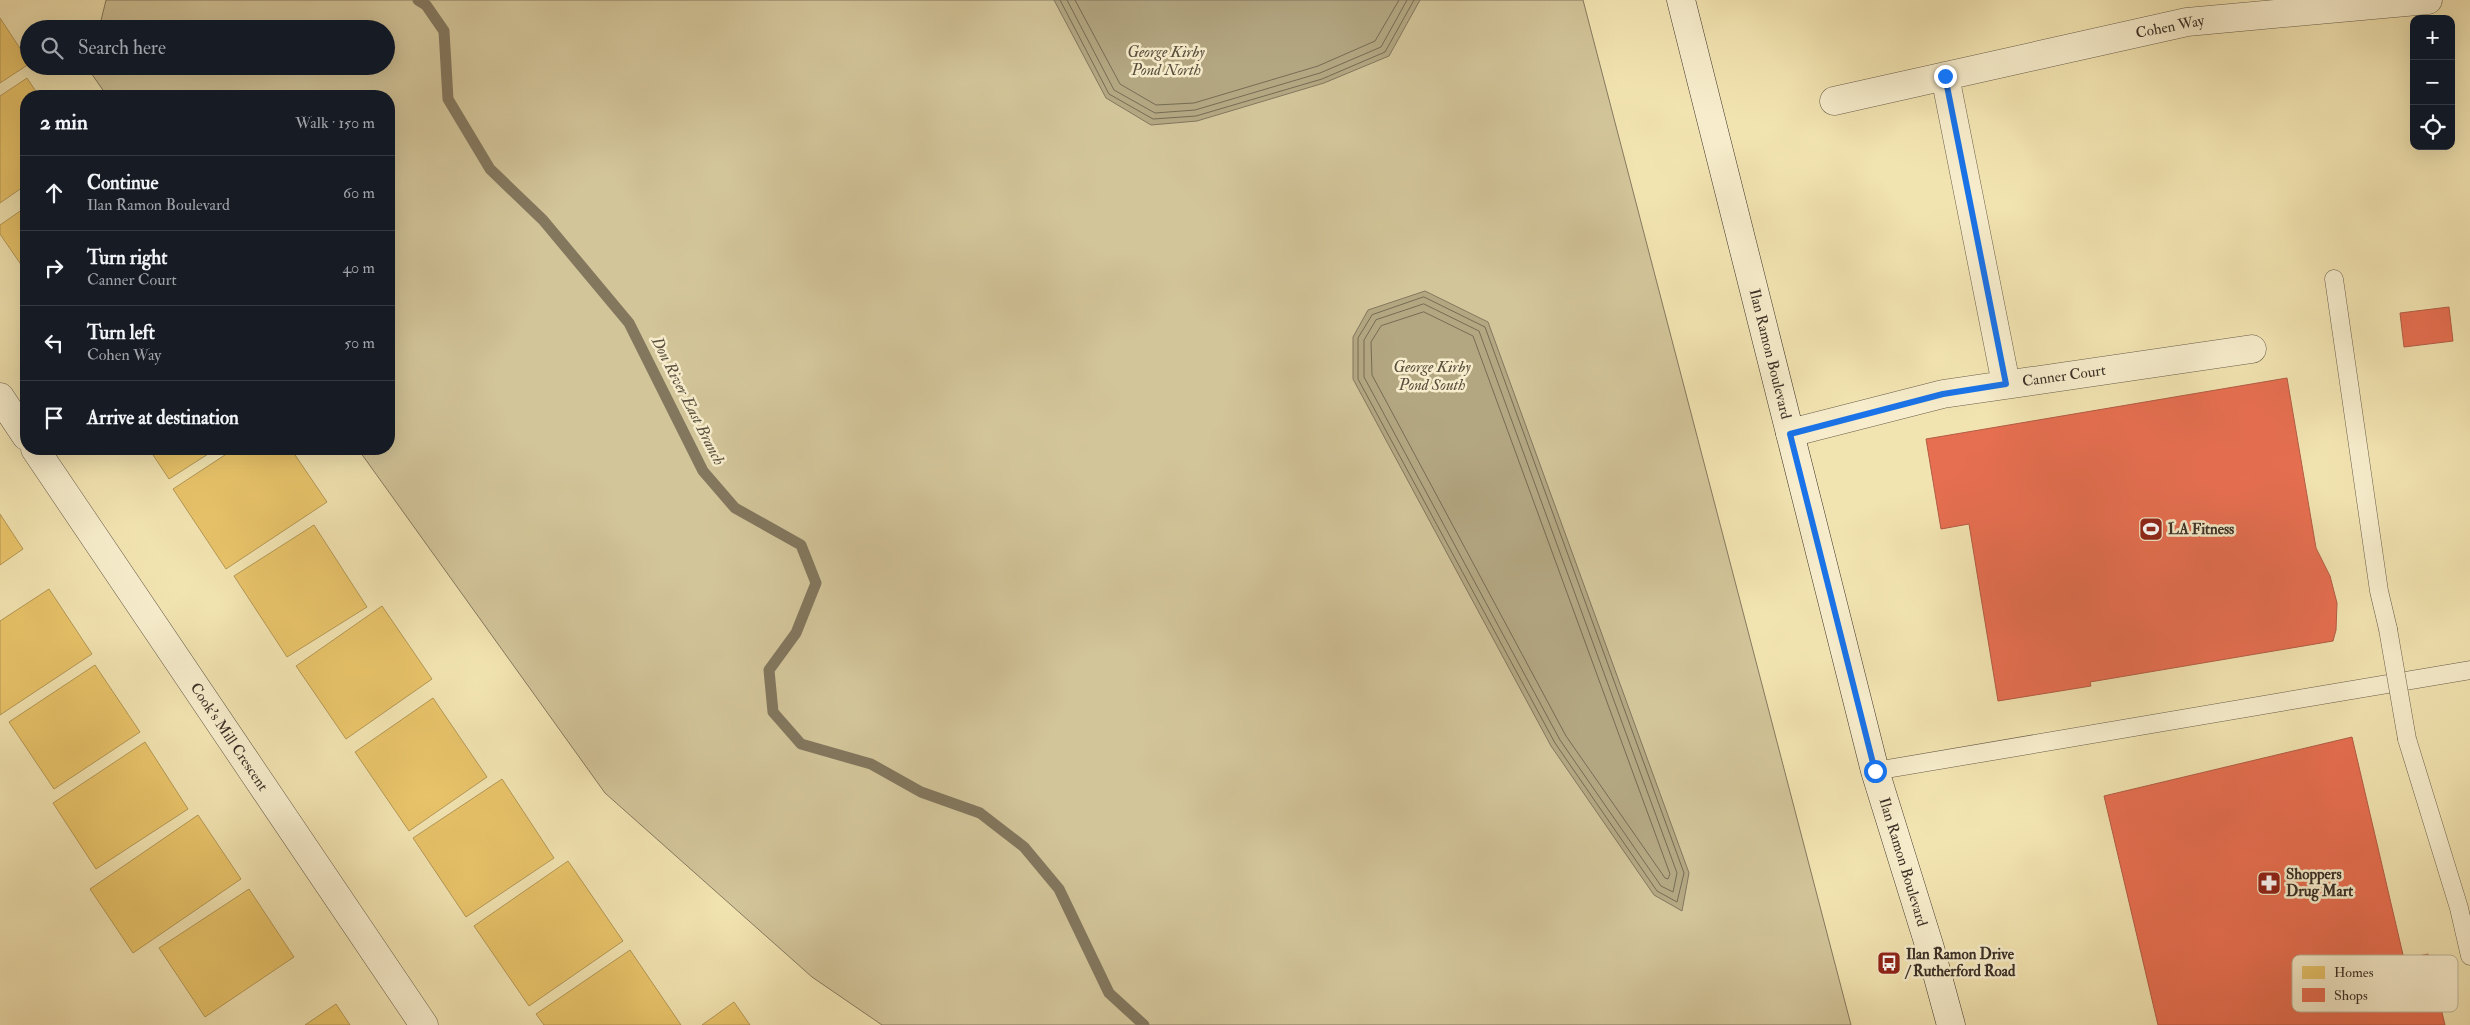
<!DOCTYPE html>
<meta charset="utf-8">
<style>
:root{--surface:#171b24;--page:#20242c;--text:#f1f3f6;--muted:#9ea1a6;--line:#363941}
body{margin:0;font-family:"IM FELL Double Pica",serif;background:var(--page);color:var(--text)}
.controls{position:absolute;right:15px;top:15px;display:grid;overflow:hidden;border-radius:10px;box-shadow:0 5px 20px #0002}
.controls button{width:45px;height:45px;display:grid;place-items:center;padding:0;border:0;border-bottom:1px solid var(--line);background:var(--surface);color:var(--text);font:25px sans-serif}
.stop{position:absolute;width:15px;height:15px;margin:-11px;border:4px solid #1a73e8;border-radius:50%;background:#fff}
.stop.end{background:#1a73e8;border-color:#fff;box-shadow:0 1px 5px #0008}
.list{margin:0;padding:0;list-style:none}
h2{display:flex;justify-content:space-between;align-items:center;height:65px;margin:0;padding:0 20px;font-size:21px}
h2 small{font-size:16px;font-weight:400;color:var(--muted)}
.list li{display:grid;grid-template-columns:32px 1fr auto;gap:15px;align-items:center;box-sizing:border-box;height:75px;padding:0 20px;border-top:1px solid var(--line)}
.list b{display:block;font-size:19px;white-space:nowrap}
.list p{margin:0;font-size:16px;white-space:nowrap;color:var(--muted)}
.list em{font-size:16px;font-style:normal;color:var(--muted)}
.icon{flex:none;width:28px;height:28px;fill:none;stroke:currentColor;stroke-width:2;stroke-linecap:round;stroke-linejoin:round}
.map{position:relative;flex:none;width:2470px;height:1025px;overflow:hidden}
.search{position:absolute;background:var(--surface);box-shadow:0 5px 20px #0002;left:20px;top:20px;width:375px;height:55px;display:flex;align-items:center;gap:12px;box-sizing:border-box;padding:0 18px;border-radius:28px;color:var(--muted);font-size:19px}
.panel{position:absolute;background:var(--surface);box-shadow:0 5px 20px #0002;left:20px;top:90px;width:375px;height:365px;border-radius:20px}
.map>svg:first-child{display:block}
.green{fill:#d3c59a;stroke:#867a60}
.water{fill:#b3a782;stroke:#83775e}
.homes{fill:#e9c46a;stroke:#b49856}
.shops{fill:#e76f51;stroke:#b35c44}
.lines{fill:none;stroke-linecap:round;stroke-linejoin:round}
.shore{stroke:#766c54;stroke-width:1}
.stream{stroke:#83775e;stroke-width:11}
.lane-casing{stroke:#685d4a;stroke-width:19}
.street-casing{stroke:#685d4a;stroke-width:29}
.secondary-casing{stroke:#3a3027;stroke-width:29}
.lane{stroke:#f7edcc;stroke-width:18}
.street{stroke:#f7edcc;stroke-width:28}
.secondary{stroke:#f7edcc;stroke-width:28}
.lane-bridge-casing{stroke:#685d4a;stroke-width:19;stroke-linecap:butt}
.lane-bridge{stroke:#f7edcc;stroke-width:18}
.route{stroke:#1a73e8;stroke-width:6}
.labels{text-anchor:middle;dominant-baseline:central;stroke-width:5;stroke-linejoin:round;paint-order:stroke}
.street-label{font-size:15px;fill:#3a3027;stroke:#f7edcc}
.poi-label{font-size:15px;font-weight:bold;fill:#3a3027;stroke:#f7edcc;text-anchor:start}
.water-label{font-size:16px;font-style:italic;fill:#584e3e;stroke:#f7edcc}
.key{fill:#f7edcc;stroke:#beb49a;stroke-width:1}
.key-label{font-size:14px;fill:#3a3027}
</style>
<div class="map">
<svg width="2470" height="1025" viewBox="0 0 2470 1025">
<rect width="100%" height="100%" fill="#f2e4b1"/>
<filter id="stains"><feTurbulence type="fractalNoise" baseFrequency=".004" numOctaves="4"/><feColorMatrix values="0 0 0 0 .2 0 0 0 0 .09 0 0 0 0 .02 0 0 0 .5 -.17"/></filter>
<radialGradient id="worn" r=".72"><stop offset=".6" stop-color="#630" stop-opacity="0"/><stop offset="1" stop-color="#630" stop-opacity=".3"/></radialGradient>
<!-- green -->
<path class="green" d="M 106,0 L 1583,0 L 1851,1025 L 882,1025 L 812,977 L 605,793 L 358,449 L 389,449 L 389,96 L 107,96 L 89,70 L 89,66 L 386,66 L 386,29 L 99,29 Z"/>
<!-- water -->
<path class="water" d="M 1054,0 L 1420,0 L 1389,56 L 1324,83 L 1197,121 L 1151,125 L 1106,98 Z
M 1425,291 L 1488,322 L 1689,873 L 1682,911 L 1654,895 L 1551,746 L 1353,379 L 1353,337 L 1368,310 Z"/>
<!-- homes -->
<path class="homes" d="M 0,18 L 29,62 L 29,64 L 0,83 Z
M 27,78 L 39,96 L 26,96 L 26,185 L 0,203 L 0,96 Z
M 26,207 L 26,272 L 0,234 L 0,225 Z
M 149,449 L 216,449 L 169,479 Z
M 234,449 L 291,449 L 327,502 L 226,569 L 173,489 Z
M 0,514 L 23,549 L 0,565 Z
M 314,525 L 367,607 L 287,657 L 234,576 Z
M 49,589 L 92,654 L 0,715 L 0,621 Z
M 382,606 L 432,679 L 346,739 L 296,666 Z
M 95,665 L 140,732 L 54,789 L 9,722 Z
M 433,698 L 487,777 L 409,831 L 355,752 Z
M 145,742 L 188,809 L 96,869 L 53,803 Z
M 502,779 L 554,858 L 466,917 L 413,838 Z
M 198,815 L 241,879 L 133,953 L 90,889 Z
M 568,861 L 623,941 L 529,1006 L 474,926 Z
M 249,889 L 294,957 L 205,1017 L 159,948 Z
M 630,950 L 681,1025 L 544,1025 L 536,1014 Z
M 734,1002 L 750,1025 L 702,1025 Z
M 336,1004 L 350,1025 L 305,1025 Z"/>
<!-- shops -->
<path class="shops" d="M 2449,307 L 2453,341 L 2404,347 L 2400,313 Z
M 2287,378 L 2316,548 L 2330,576 L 2337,603 L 2336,630 L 2333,641 L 2090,682 L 2091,686 L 1998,701 L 1969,524 L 1941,529 L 1926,439 Z
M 2352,737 L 2404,959 L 2428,954 L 2445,1025 L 2158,1025 L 2104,796 Z"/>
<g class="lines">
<!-- shore -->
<path class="shore" d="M 1060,0 L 1109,94 L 1153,119 L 1196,116 L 1322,79 L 1385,52 L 1414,0
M 1067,0 L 1114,90 L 1155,113 L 1195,110 L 1320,73 L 1381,47 L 1407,0
M 1075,0 L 1120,84 L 1156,105 L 1194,103 L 1318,66 L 1375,41 L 1399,0
M 1424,297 L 1485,327 L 1684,873 L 1677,902 L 1657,891 L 1555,743 L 1358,379 L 1358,338 L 1372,315 Z
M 1424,304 L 1479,331 L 1677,873 L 1673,892 L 1661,886 L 1560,740 L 1364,377 L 1364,340 L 1376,320 Z
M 1424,312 L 1473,336 L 1670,874 L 1668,879 L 1665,878 L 1566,736 L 1372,375 L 1371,342 L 1381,326 Z"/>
<!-- stream -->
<path class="stream" d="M 418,0 L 426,5 L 444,31 L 448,99 L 490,169 L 543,220 L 629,323 L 703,471 L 735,508 L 801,545 L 816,583 L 796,633 L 769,670 L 773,712 L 801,744 L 871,764 L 921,792 L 980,813 L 1024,847 L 1059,889 L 1109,993 L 1144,1025"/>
<!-- lane casing -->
<g class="lane-casing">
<path id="lane" d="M 2334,279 L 2379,591 L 2388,629
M 2407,739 L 2459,908 L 2470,956
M 1875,771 L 2470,670"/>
</g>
<!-- street casing -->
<g class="street-casing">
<path id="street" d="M 1945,76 L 2006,384
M 1834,101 L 2187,22 L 2428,0
M 0,397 L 26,436
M 1790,433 L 1943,394 L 2252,349
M 35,449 L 424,1025"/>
</g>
<!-- secondary casing -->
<g class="secondary-casing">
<path id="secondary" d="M 1681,0 L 1875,771 L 1930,948 L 1951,1025"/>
</g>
<!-- lane -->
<use href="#lane" class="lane"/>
<!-- street -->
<use href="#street" class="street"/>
<!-- secondary -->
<use href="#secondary" class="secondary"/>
<!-- lane-bridge casing -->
<g class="lane-bridge-casing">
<path id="lane-bridge" d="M 2388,629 L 2407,739"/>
</g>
<!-- lane-bridge -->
<use href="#lane-bridge" class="lane-bridge"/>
</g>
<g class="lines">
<!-- route -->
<path class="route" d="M 1875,771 L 1790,434 L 1943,394 L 2006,384 L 1945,76"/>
</g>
<!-- icons -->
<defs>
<g id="stadium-square" transform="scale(1.25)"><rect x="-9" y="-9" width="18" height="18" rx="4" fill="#8f2418" stroke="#f7edcc"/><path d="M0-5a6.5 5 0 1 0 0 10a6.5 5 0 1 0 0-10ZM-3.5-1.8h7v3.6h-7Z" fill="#fff"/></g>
<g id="pharmacy-square" transform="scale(1.25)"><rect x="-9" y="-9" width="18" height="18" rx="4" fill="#8f2418" stroke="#f7edcc"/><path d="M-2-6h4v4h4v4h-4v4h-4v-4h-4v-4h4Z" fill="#fff"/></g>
<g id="bus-square" transform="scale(1.25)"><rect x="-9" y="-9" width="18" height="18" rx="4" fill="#8f2418" stroke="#f7edcc"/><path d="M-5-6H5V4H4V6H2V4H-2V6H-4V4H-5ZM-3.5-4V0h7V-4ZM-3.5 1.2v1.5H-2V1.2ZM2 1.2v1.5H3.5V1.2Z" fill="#fff"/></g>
</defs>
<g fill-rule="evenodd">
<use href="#stadium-square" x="2151" y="529"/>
<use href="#pharmacy-square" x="2269" y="883"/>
<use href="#bus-square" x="1889" y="963"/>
</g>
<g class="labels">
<!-- street labels -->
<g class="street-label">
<text transform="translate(2170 27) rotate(-11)">Cohen Way</text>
<text transform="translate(1770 354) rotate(76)">Ilan Ramon Boulevard</text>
<text transform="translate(2064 376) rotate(-8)">Canner Court</text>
<text transform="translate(229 737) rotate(56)">Cook's Mill Crescent</text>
<text transform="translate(1903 862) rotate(73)">Ilan Ramon Boulevard</text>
</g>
<!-- poi labels -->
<g class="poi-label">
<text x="2168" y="529">LA Fitness</text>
<text x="2286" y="874">Shoppers<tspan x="2286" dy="17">Drug Mart</tspan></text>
<text x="1906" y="954">Ilan Ramon Drive<tspan x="1906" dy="17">/ Rutherford Road</tspan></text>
</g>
<!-- water labels -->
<g class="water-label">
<text x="1166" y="52">George Kirby<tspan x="1166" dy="18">Pond North</tspan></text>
<text x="1432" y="367">George Kirby<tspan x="1432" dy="18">Pond South</tspan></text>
<text transform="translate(688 401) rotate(63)">Don River East Branch</text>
</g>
</g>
<!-- legend -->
<rect x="2292" y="955" width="166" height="57" rx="8" class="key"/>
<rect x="2302" y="966" width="23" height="13" fill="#e9c46a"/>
<rect x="2302" y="988" width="23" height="14" fill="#e76f51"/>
<g class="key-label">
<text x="2334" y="977">Homes</text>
<text x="2334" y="1000">Shops</text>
</g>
<rect width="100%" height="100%" filter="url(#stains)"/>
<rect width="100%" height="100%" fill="url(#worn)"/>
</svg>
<div class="controls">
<button>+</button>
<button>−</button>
<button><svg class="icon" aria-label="locate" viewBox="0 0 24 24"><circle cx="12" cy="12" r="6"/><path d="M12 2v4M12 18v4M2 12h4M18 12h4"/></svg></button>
</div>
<div class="stop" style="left:1875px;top:771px"></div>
<div class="stop end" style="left:1945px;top:76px"></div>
<div class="search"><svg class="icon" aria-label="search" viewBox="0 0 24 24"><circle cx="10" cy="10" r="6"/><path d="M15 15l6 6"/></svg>Search here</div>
<section class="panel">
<h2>2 min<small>Walk · 150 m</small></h2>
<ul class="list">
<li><svg class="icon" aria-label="ahead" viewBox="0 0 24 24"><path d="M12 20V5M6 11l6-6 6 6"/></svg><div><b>Continue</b><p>Ilan Ramon Boulevard</p></div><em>60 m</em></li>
<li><svg class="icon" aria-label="right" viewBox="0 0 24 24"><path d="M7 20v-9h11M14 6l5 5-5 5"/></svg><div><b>Turn right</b><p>Canner Court</p></div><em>40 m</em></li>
<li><svg class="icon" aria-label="left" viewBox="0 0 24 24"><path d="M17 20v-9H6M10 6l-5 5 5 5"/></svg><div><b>Turn left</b><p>Cohen Way</p></div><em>50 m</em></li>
<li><svg class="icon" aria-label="arrive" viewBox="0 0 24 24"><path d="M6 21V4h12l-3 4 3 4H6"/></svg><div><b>Arrive at destination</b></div></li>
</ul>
</section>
</div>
